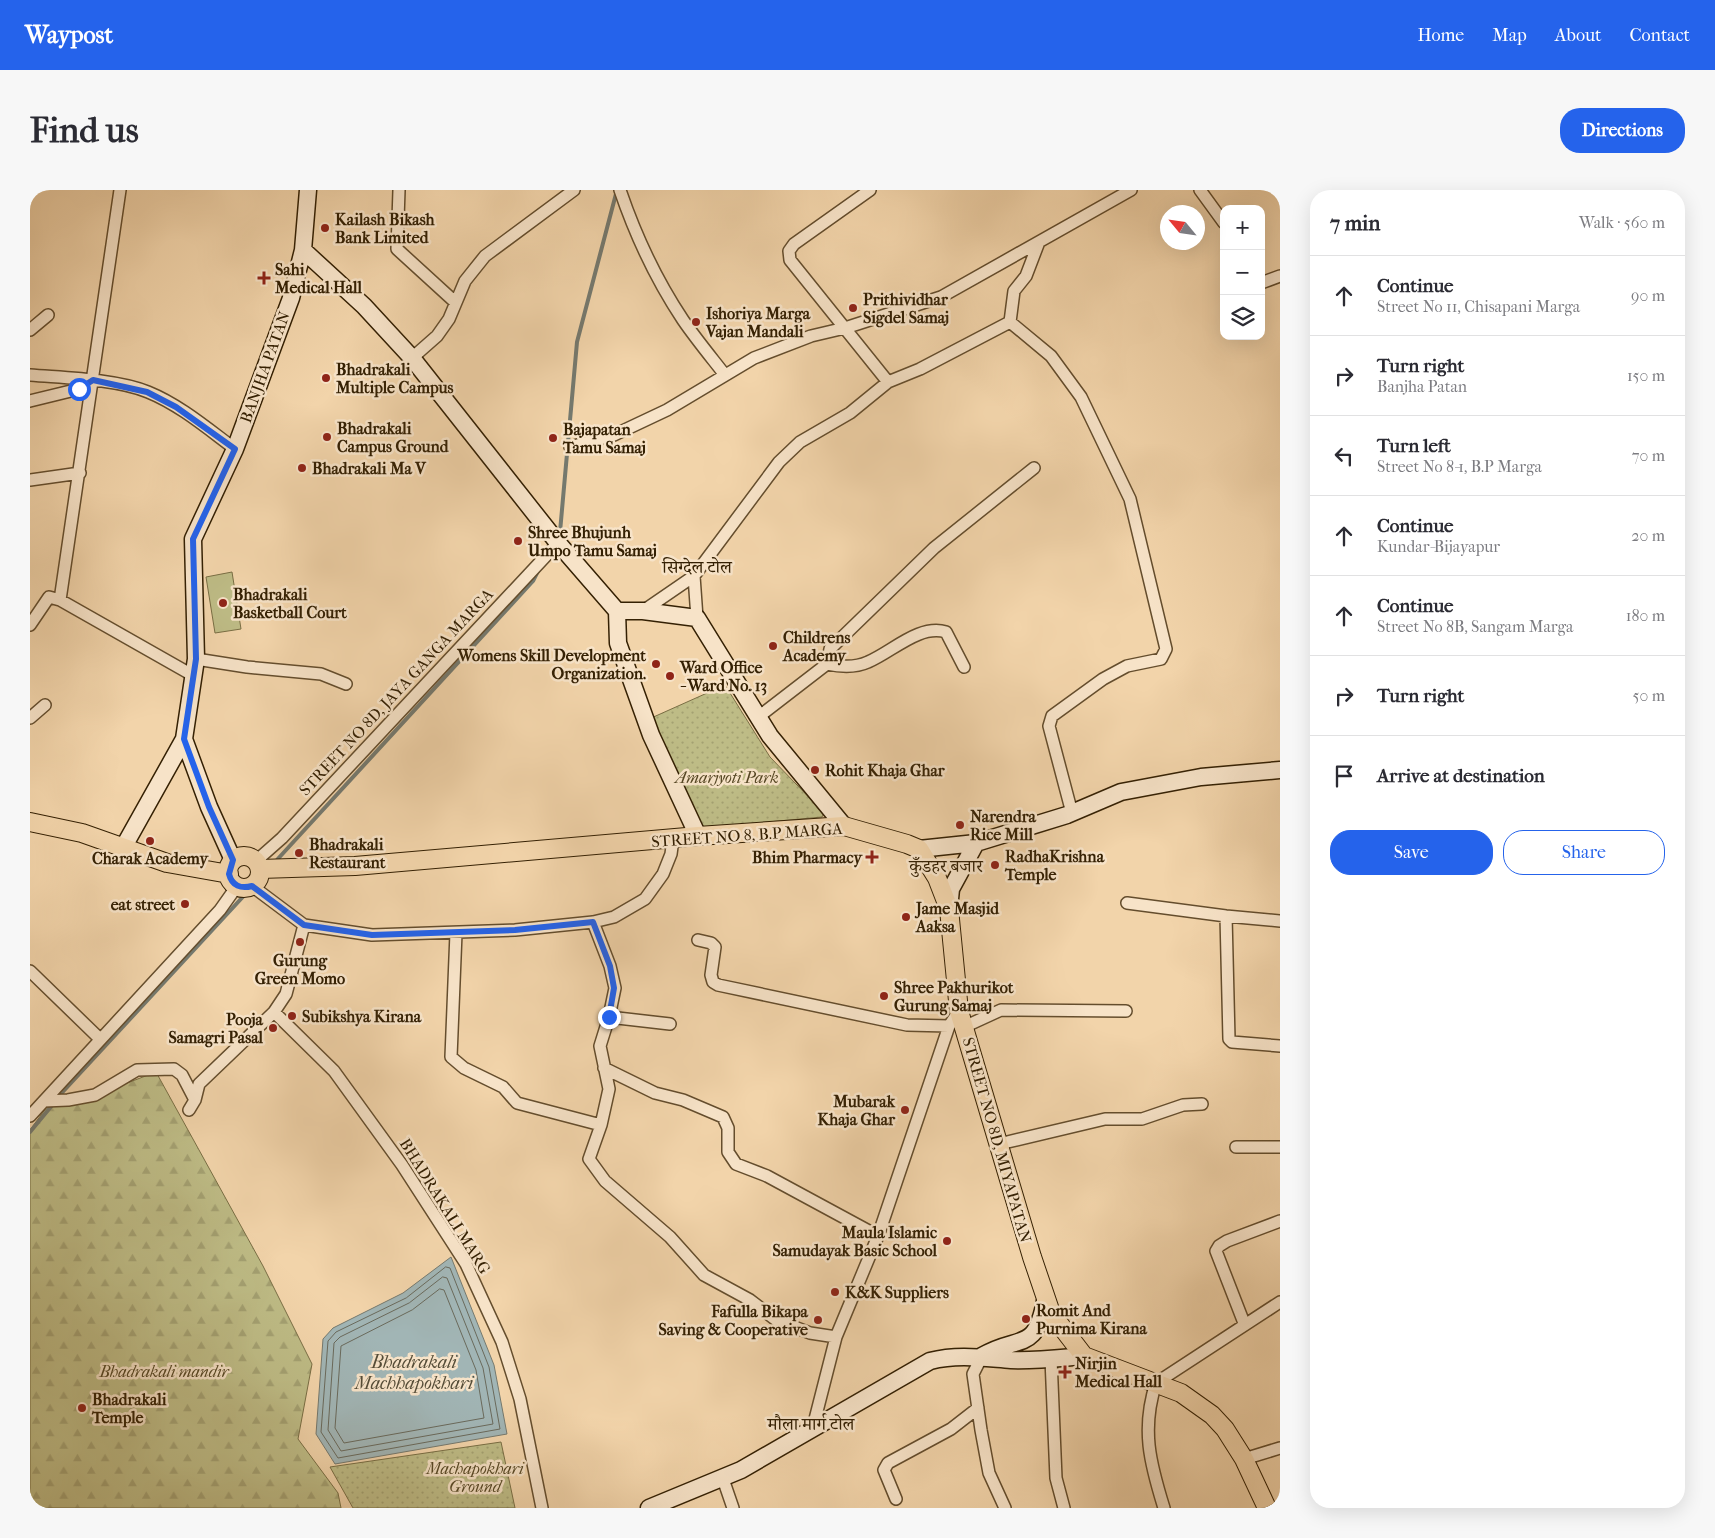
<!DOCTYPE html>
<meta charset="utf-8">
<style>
:root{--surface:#fff;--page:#f7f7f7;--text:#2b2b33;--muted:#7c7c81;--line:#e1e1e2;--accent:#2563eb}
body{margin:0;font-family:"IM FELL French Canon","Noto Serif Devanagari",serif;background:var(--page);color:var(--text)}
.controls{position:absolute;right:15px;top:15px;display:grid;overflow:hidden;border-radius:10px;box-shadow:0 5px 20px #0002}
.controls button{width:45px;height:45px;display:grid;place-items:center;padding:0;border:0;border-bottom:1px solid var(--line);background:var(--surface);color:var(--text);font:25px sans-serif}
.compass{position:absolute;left:1130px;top:15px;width:45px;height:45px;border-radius:50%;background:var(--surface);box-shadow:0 5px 20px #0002;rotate:299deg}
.stop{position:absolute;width:15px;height:15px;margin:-11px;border:4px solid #2563eb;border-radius:50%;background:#fff}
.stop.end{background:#2563eb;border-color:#fff;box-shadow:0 1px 5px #0008}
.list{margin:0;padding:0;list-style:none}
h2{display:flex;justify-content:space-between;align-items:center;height:65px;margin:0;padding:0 20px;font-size:21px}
h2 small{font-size:16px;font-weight:400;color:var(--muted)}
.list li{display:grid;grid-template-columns:32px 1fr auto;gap:15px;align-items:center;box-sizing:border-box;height:80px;padding:0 20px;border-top:1px solid var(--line)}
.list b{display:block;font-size:19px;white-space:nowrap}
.list p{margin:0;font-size:16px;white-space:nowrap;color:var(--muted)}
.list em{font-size:16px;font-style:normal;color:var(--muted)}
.actions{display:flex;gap:10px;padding:15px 20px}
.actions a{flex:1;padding:11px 0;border:1px solid var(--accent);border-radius:20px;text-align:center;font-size:18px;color:var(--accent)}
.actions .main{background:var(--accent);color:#fff}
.icon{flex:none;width:28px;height:28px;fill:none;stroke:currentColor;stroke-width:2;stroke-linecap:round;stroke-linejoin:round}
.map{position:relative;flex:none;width:1250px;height:1318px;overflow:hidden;border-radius:20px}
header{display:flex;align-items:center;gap:30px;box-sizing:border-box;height:70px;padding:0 25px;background:var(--accent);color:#fff}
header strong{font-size:24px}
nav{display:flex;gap:28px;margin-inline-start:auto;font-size:18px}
.intro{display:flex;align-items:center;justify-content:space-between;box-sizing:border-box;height:120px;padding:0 30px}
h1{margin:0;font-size:35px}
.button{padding:12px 22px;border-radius:20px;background:var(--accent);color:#fff;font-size:18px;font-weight:700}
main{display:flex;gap:30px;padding:0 30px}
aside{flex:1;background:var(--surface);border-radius:20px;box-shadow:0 5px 20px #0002}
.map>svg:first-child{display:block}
.grass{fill:#bebc86;stroke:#796e44}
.forest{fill:url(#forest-firs);stroke:#796e44}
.park{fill:url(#park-dots);stroke:#796e44}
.water{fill:#a1b5b5;stroke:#75796e}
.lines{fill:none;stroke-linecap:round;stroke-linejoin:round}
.shore{stroke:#6a6a5c;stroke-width:1}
.stream{stroke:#75796e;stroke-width:4}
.street-casing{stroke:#644d2d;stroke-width:14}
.secondary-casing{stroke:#342003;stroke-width:19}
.primary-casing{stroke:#342003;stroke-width:20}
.street{stroke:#f7e3c8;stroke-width:11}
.secondary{stroke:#f7e3c8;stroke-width:16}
.primary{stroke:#f2d4aa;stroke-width:18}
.route{stroke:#2563eb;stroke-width:6}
.poi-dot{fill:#8f2418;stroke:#f7e3c8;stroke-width:2}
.labels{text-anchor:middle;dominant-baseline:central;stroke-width:5;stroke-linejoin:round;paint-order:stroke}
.poi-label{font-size:16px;font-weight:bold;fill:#342003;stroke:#f7e3c8;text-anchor:start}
.street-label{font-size:16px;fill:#342003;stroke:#f7e3c8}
.park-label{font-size:16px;font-style:italic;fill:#564724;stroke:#f7e3c8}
.neighbourhood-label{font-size:18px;fill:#342003;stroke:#f7e3c8}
.water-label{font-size:18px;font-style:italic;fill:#554d38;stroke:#f7e3c8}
</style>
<header>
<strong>Waypost</strong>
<nav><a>Home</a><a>Map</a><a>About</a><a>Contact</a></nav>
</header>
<div class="intro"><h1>Find us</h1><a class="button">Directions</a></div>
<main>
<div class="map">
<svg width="1250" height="1318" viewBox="0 0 1250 1318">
<defs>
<pattern id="forest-firs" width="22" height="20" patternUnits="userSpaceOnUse" patternTransform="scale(1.25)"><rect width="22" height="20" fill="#bebc86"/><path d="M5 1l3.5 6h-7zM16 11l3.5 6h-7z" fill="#a4a172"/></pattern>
<pattern id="park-dots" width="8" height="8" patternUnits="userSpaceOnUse" patternTransform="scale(1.25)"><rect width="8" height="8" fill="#bebc86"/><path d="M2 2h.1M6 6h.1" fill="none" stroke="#a4a172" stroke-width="1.8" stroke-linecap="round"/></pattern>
</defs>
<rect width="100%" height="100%" fill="#f2d4aa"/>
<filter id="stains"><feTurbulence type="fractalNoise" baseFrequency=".004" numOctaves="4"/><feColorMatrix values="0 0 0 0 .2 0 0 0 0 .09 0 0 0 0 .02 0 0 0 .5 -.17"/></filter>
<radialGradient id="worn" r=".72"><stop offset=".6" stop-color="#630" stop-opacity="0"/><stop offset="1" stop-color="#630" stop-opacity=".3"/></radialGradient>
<!-- grass -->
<path class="grass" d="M 202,382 L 211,439 L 185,443 L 176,387 Z"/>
<!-- forest -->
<path class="forest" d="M 126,882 L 233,1076 L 282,1174 L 268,1249 L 308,1303 L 311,1318 L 0,1318 L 0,940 L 22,910 L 63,906 Z"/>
<!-- park -->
<path class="park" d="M 695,495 L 740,567 L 794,623 L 792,627 L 673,638 L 619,529 Z
M 471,1252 L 485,1318 L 323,1318 L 300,1277 Z"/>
<!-- water -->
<path class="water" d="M 421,1067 L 464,1175 L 477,1244 L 305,1274 L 286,1244 L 293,1149 L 303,1138 L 373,1103 Z"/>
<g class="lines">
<!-- shore -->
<path class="shore" d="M 416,1077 L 420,1078 L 459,1177 L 470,1239 L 308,1268 L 291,1242 L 298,1151 L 306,1142 L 376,1108 Z
M 413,1087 L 417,1088 L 453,1178 L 463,1234 L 311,1261 L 298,1240 L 304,1153 L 310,1147 L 379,1113 Z
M 410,1099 L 414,1100 L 446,1180 L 454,1228 L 314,1253 L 305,1238 L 311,1156 L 382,1120 Z"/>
<!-- stream -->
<path class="stream" d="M 527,346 L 530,342 L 547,152 L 587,0
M 245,672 L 503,391 L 508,381
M 28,907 L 233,685
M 0,942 L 24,913"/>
<!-- street casing -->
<g class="street-casing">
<path id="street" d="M 369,0 L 367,59 L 425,112
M 590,0 C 605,44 627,91 653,130 C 666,149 681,167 695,185
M 840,0 L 764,54 L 759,61 L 760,70 L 858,192
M 1170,0 L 1194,33
M 1231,93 L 1250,86
M 980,132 L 1021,166 L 1051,207 L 1100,309 L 1136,459 L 1131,469 L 1097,476 L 1073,489 L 1022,526 L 1019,536 L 1042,623
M 980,132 L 984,101 L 996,86 L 1009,52
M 0,140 L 18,125
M 382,168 L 407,146 L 419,129 L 435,91 L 455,66 L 544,0
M 0,185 C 35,188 86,189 118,202 C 150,215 178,239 205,259
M 0,211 L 49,199 L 63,190
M 540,257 L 584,245 L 637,220 L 724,168 L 781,146 L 815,138 L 911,107 L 1101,0
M 0,290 L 50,283
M 30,410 L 90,0
M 613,421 L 664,386
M 667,428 L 664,386 L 749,272 L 770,252 L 820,223 L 858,192 L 890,179 L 980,132
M 0,435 L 19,407 L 30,410 L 164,486
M 166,469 L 217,477 L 291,484 L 316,494
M 797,474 C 811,477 825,478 838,472 C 862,462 889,434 916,442 L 934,477
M 0,528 L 15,515
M 727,528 L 797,474 L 800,459 L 904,358 L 1004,278
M 226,671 L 252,648 L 528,353
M 222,696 L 274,735 L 342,745 L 485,740 L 563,732 L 584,727 L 615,709 L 633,684 L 641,664 L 643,649
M 1097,713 L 1196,726 L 1250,731
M 1196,726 L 1199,849 L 1202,852 L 1250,856
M 563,732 L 580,776 L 585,798 L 579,827 L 570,856 L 579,899 L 571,935 L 559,969 L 575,991 L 640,1047 L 674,1085 L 720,1110 L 746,1130 L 780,1143 L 806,1147
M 426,743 L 421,867 L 434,878 L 473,897 L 487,913 L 571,935
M 668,750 L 681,753 L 685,757 L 681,785 L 683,792 L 688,795 L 877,835 L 919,836
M 0,781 L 70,849
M 244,822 L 304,881 L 372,975 L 436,1074 L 472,1152 L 490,1209 L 512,1318
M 579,827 L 640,834
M 934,837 L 971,820 L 1096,821
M 574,878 L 625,903 L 653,910 L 693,927 L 698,938 L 698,962 L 706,974 L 737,986 L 848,1046
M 14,911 L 38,910 L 65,905 L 107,880 L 144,879 L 152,885 L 165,910
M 159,920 L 165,910 L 169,894 L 244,822 L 256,804 L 274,735
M 0,926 L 190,720 L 207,696
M 969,954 L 1075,929 L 1112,929 L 1153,915 L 1172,914
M 1206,957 L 1250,957
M 1214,1133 L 1186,1061 L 1189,1056 L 1197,1051 L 1250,1031
M 952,1166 L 943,1184 L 951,1240 L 959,1283 L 975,1318
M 1021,1169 L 1026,1288 L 1034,1318
M 783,1237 L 806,1147 L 848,1046 L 919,836 L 929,821
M 1214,1269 L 1250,1258
M 692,1286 L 703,1318
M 866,1309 L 854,1280 L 858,1273 L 921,1239 L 948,1218
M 1134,1318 C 1120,1273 1111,1239 1126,1193 L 1250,1112"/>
</g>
<!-- secondary casing -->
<g class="secondary-casing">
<path id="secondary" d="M 273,60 L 334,116 L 382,168 L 528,353 L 587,421 L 613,421 L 667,428 L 740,546 L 814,636
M 587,421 L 588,453 L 621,545 L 668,646
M 154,549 L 179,617 L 203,670
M 93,658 L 154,549 L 166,469 L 163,349 L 205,259 L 261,108 L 273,60 L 278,0
M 889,659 L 946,653 L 1037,625 L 1091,602 L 1171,587 L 1250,580
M 919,719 L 921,699 L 946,653
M 952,1166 C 989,1144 1005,1164 1015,1111
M 619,1318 L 711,1280 L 900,1171 C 928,1164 953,1168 981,1170 C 1005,1171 1030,1168 1054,1166"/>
</g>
<!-- primary casing -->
<g class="primary-casing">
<path id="primary" d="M 0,632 L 52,643 L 137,673 L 199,684
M198 682a16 16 0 1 1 32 0a16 16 0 1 1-32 0Z
M 230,679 L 325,676 L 668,646 L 814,636 L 877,654 L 889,659 L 907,688 L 919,719 L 929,821 L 1002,1067 L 1021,1123 L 1054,1166 L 1151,1203 L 1182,1225 L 1195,1239 L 1214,1269 L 1237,1318"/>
</g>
<!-- street -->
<use href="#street" class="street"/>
<!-- secondary -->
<use href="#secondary" class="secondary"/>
<!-- primary -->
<use href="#primary" class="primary"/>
</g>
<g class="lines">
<!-- route -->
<path class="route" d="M 49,199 L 63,190 L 117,202 L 146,217 L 205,259 L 163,349 L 166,469 L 154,549 L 179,617 L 203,670 L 199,684 C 202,696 211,699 222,696 L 274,735 L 342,745 L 485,740 L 563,732 L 580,776 L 584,798 L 579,827"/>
</g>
<!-- markers -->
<g class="poi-dot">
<circle cx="295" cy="38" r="5"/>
<path d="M231.5 80.5h5v5h5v5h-5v5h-5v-5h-5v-5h5z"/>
<circle cx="823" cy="118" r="5"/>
<circle cx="666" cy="132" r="5"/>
<circle cx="296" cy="188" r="5"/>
<circle cx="297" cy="247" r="5"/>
<circle cx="523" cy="248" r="5"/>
<circle cx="272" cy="278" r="5"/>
<circle cx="488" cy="351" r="5"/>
<circle cx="193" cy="413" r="5"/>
<circle cx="743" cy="456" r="5"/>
<circle cx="626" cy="474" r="5"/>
<circle cx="640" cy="486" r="5"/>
<circle cx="785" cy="580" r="5"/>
<circle cx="930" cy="635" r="5"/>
<circle cx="120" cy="651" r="5"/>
<circle cx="269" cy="663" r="5"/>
<path d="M839.5 659.5h5v5h5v5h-5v5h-5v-5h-5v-5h5z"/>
<circle cx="965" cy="675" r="5"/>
<circle cx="155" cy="714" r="5"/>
<circle cx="876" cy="727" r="5"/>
<circle cx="270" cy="752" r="5"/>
<circle cx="854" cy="806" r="5"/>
<circle cx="262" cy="826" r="5"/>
<circle cx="243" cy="838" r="5"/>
<circle cx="875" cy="920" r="5"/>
<circle cx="917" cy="1051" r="5"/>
<circle cx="805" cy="1102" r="5"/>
<circle cx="996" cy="1129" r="5"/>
<circle cx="788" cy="1130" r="5"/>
<path d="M1032.5 1174.5h5v5h5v5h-5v5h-5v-5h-5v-5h5z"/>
<circle cx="52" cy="1218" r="5"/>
</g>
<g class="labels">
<!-- poi labels -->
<g class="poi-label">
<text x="305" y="29">Kailash Bikash<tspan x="305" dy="18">Bank Limited</tspan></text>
<text x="245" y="79">Sahi<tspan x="245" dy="18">Medical Hall</tspan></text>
<text x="833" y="109">Prithividhar<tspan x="833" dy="18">Sigdel Samaj</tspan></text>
<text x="676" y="123">Ishoriya Marga<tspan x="676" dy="18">Vajan Mandali</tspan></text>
<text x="306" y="179">Bhadrakali<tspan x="306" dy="18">Multiple Campus</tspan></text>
<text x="307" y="238">Bhadrakali<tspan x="307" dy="18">Campus Ground</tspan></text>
<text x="533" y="239">Bajapatan<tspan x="533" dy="18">Tamu Samaj</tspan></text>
<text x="282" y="278">Bhadrakali Ma V</text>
<text x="498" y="342">Shree Bhujunh<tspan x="498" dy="18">Umpo Tamu Samaj</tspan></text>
<text x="203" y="404">Bhadrakali<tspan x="203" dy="18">Basketball Court</tspan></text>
<text x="753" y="447">Childrens<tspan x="753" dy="18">Academy</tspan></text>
<text x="616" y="465" text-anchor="end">Womens Skill Development<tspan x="616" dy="18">Organization.</tspan></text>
<text x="650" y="477">Ward Office<tspan x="650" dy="18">- Ward No. 13</tspan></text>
<text x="795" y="580">Rohit Khaja Ghar</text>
<text x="940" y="626">Narendra<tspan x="940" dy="18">Rice Mill</tspan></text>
<text x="279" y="654">Bhadrakali<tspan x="279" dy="18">Restaurant</tspan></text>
<text x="975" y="666">RadhaKrishna<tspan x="975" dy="18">Temple</tspan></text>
<text x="832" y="667" text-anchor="end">Bhim Pharmacy</text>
<text x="120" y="668" text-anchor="middle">Charak Academy</text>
<text x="145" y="714" text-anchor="end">eat street</text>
<text x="886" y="718">Jame Masjid<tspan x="886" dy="18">Aaksa</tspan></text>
<text x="270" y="770" text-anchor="middle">Gurung<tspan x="270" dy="18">Green Momo</tspan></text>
<text x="864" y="797">Shree Pakhurikot<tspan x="864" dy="18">Gurung Samaj</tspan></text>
<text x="272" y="826">Subikshya Kirana</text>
<text x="233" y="829" text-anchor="end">Pooja<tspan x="233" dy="18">Samagri Pasal</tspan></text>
<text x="865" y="911" text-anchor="end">Mubarak<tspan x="865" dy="18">Khaja Ghar</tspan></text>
<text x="907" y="1042" text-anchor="end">Maula Islamic<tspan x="907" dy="18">Samudayak Basic School</tspan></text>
<text x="815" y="1102">K&amp;K Suppliers</text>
<text x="1006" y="1120">Romit And<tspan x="1006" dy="18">Purnima Kirana</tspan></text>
<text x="778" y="1121" text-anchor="end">Fafulla Bikapa<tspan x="778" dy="18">Saving &amp; Cooperative</tspan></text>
<text x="1045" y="1173">Nirjin<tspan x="1045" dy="18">Medical Hall</tspan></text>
<text x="62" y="1209">Bhadrakali<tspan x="62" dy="18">Temple</tspan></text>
</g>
<!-- street labels -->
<g class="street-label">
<text transform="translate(235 177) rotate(-70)">BANJHA PATAN</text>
<text transform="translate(366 502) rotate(-47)">STREET NO 8D, JAYA GANGA MARGA</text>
<text transform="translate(717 645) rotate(-4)">STREET NO 8, B.P MARGA</text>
<text transform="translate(967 950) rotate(74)">STREET NO 8D, MIYAPATAN</text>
<text transform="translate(415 1016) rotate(58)">BHADRAKALI MARG</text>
</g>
<!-- park labels -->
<g class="park-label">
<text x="697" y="587">Amarjyoti Park</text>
<text x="134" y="1181">Bhadrakali mandir</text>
<text x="445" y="1278">Machapokhari<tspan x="445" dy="18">Ground</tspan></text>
</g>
<!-- neighbourhood labels -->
<g class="neighbourhood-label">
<text x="667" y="377">सिग्देल टोल</text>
<text x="916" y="676">कुँडहर बजार</text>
<text x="781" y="1234">मौला मार्ग टोल</text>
</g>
<!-- water labels -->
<g class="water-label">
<text x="384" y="1172">Bhadrakali<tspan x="384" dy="21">Machhapokhari</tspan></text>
</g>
</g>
<rect width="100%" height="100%" filter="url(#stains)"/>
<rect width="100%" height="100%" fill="url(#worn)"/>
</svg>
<div class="controls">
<button>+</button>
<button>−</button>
<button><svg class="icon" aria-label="layers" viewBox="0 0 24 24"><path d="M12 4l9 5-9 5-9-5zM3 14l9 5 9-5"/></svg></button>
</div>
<svg class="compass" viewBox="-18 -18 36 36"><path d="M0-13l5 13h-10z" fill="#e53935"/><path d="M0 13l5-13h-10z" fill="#7c7c81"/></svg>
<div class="stop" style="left:49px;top:199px"></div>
<div class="stop end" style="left:579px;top:827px"></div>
</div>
<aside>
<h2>7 min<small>Walk · 560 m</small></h2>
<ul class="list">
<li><svg class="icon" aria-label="ahead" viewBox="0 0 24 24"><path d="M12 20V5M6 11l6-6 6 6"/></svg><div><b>Continue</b><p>Street No 11, Chisapani Marga</p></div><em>90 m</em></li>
<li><svg class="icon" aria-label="right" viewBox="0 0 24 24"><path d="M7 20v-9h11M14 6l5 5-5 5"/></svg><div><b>Turn right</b><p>Banjha Patan</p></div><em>150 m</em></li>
<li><svg class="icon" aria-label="left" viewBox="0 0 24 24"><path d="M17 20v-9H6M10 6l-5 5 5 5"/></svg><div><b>Turn left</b><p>Street No 8-1, B.P Marga</p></div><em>70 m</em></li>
<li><svg class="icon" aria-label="ahead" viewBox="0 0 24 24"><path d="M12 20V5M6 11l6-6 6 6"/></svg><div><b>Continue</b><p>Kundar-Bijayapur</p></div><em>20 m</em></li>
<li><svg class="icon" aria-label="ahead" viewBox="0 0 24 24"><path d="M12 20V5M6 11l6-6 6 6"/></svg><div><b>Continue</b><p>Street No 8B, Sangam Marga</p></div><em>180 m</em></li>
<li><svg class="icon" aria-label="right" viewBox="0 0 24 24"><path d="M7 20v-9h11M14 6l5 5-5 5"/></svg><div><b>Turn right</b></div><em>50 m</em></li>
<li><svg class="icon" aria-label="arrive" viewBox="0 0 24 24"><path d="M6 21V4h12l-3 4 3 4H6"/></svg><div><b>Arrive at destination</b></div></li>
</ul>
<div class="actions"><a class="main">Save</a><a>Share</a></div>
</aside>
</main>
